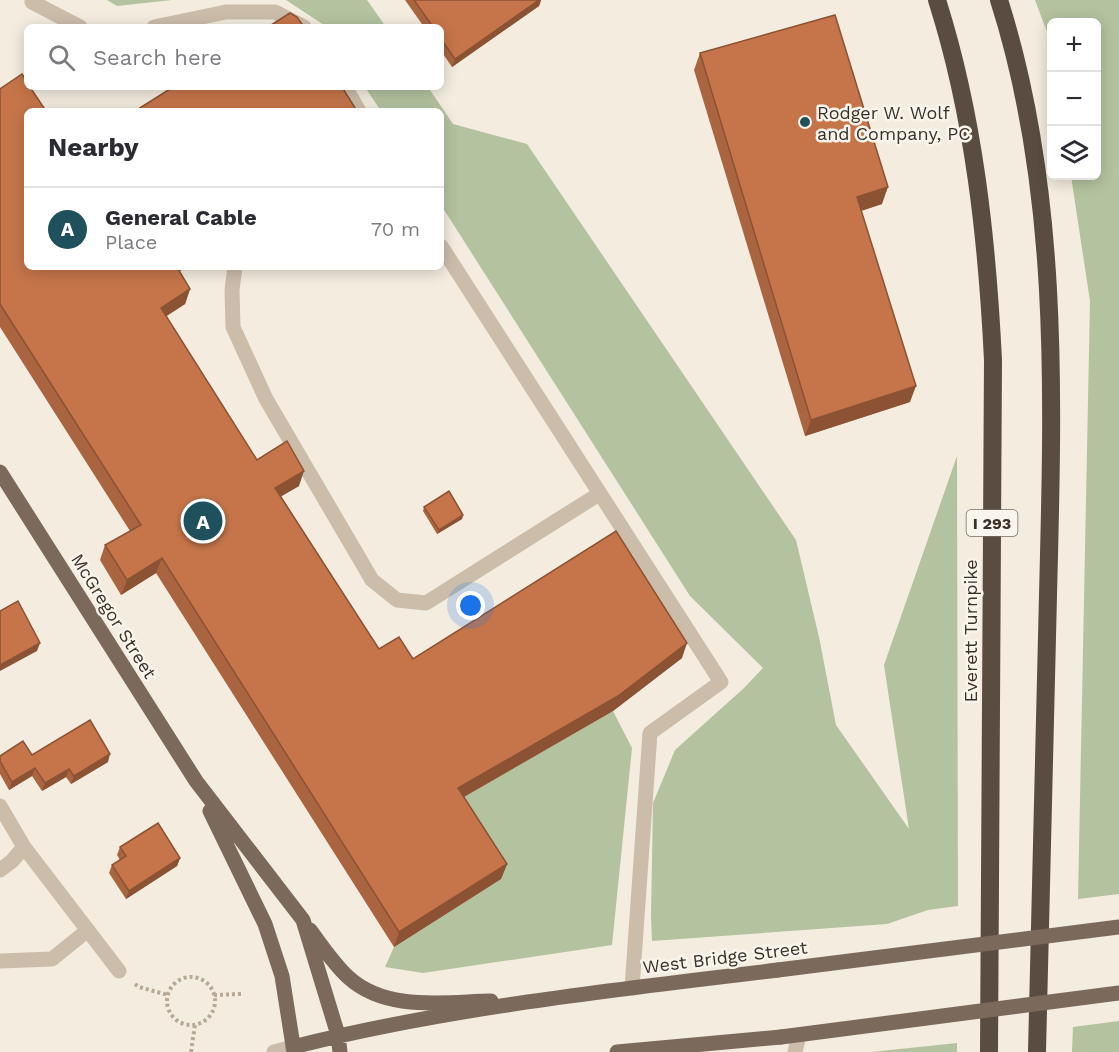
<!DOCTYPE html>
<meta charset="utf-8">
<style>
:root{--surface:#fff;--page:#f7f7f7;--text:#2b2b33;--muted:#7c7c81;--line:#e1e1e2;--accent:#1f515c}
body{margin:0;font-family:"Work Sans",sans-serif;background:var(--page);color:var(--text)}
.controls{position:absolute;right:18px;top:18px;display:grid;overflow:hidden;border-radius:9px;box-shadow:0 3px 15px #0003}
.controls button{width:54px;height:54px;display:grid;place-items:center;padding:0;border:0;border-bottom:2px solid var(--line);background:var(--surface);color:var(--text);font:30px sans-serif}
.you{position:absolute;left:471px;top:606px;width:21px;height:21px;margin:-15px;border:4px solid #fff;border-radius:50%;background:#1a73e8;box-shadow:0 0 0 9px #1a73e833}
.badge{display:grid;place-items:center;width:39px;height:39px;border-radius:50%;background:var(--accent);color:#fff;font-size:20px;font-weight:700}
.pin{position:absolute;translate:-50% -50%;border:3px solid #fff;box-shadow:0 2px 6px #0006}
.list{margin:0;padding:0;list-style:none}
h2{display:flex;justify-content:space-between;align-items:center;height:78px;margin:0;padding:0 24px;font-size:26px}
h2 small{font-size:20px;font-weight:400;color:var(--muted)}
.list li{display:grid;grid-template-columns:39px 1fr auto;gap:18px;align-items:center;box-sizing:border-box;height:84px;padding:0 24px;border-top:2px solid var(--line)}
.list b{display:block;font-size:22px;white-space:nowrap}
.list p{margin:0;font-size:20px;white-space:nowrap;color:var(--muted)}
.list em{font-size:20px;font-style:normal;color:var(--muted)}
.icon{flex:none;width:33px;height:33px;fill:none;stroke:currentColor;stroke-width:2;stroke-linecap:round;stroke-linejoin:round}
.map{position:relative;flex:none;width:1119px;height:1052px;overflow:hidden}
.search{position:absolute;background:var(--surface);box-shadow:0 3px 15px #0003;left:24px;top:24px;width:420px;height:66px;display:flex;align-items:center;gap:15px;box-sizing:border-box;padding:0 21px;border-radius:9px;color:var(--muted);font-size:22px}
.panel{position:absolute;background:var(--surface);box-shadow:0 3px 15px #0003;left:24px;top:108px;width:420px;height:162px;border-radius:9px}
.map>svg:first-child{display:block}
.green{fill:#b3c39f}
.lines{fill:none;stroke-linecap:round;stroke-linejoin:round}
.path{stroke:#b8a895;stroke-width:4;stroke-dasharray:3 3;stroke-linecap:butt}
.minor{stroke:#ccbdab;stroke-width:15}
.major{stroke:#7b695b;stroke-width:15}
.highway{stroke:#5a4c41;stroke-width:18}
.major-bridge{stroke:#7b695b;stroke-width:15}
.wall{fill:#aa6540}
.shaded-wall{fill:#8b5234}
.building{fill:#c6754a;stroke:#8b5234;stroke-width:1.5}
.poi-dot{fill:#1f515c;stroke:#faf5ec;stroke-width:2}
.labels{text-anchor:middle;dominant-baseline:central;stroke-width:5;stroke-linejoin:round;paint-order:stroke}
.shield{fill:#faf5ec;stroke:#736c64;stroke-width:1.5}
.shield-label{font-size:16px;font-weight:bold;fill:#39312a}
.poi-label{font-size:18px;fill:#39312a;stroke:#faf5ec;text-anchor:start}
.street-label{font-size:18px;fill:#39312a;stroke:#faf5ec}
</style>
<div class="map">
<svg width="1119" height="1052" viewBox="0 0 1119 1052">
<rect width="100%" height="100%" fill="#f3ecdf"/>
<!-- green -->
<path class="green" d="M 107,0 L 172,0 L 117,6 Z
M 286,0 L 367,0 L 386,27 L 327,27 Z
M 1035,0 L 1119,0 L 1119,894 L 1078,899 L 1090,301 L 1071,176 L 1096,176 L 1096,22 L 1052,22 L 1051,50 L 1050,40 Z
M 365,87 L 428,87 L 453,124 L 527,144 L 796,540 L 819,637 L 836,725 L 909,829 L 884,665 L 957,456 L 958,906 L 928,910 L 887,924 L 652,941 L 651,916 L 653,803 L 675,750 L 744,688 L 763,668 L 690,596 L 441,205 L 441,111 L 381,111 Z
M 613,711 L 632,748 L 612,945 L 423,973 L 385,967 L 394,947 L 501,879 L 453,803 Z
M 1119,1021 L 1119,1052 L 1072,1052 L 1073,1027 Z
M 957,1043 L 957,1052 L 871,1052 Z"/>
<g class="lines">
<!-- path -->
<path class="path" d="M167 1001a24 24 0 1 1 48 0a24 24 0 1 1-48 0Z
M 135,984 L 139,987 L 168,995
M 214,995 L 241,994
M 191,1052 L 195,1025"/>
<!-- minor -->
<path class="minor" d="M 32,2 L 80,27
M 154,27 L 226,12 L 275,12 L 304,27
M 345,87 L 359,111
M 441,246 L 721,682 L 650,733 L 632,988
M 235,267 L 232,290 L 233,327 L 266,399 L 372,580 L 397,600 L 426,603 L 599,494
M 0,806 L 24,847 L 119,971
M 0,870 L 12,861 L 24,847
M 0,961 L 52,959 L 88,930
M 274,1052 L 293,1047
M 795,1052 L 799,1035"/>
<!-- major -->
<path class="major" d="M 0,472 L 196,781 L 303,920 L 338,1035 L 340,1052
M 210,811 L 265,924 L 282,976 L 294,1052
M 310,930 C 322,946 333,963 348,977 C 386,1012 444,1002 491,1001
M 293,1047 C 450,1007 617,990 778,970
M 617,1052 L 781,1037"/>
<!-- highway -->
<path class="highway" d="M 937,0 C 974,116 987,239 993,360 L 989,1052
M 999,0 C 1060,191 1053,397 1048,595 C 1044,748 1040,900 1037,1052"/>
<!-- major-bridge -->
<path class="major-bridge" d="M 778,970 L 1119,927
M 781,1037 L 1119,993"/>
</g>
<!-- wall -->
<path class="wall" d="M 405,0 L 541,0 L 539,6 L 452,67 L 441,51 L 441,27 L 424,27 Z
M 700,53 L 882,204 L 861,211 L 910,402 L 805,436 L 694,70 Z
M 0,89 L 27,267 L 186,267 L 179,271 L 190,289 L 185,304 L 166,316 L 257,460 L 299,486 L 281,496 L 379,649 L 413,659 L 682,658 L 613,711 L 464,797 L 507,864 L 501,879 L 394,947 L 156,573 L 121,595 L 100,560 L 105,545 L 130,531 L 0,327 Z
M 424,507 L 463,515 L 462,519 L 437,534 L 423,511 Z
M 32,755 L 108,762 L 71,784 L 66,777 L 42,791 L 32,776 L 9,790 L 0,774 L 0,756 Z
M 120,847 L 180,858 L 177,866 L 126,899 L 109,873 L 112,865 L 120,860 L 117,855 Z"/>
<!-- shaded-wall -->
<path class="shaded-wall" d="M 539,0 L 541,0 L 539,6 L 452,67 L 455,59 Z
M 888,187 L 882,204 L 851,214 L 857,197 Z
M 172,267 L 186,267 L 169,278 Z
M 190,289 L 185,304 L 156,323 L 161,308 Z
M 916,386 L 910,402 L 805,436 L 811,420 Z
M 304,471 L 299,486 L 270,503 L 275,488 Z
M 463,515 L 462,519 L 437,534 L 439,530 Z
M 162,558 L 156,573 L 121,595 L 127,580 Z
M 40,643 L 37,651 L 0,671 L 0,665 Z
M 687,643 L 682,658 L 613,711 L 453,803 L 458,788 Z
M 110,754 L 108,762 L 71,784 L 74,776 Z
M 35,768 L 32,776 L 9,790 L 12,782 Z
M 69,769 L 66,777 L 42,791 L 45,783 Z
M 180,858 L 177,866 L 126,899 L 129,891 Z
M 507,864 L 501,879 L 394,947 L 399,932 Z"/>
<!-- building -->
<path class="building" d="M 414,0 L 539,0 L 455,59 L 441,39 L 441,27 L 433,27 Z
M 290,13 L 297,17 L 304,27 L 268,27 Z
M 835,15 L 888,187 L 857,197 L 916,386 L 811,420 L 700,53 Z
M 22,74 L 27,82 L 27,87 L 30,87 L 46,111 L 27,111 L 27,267 L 177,267 L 190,289 L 161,308 L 257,460 L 287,441 L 304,471 L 275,488 L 379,649 L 399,637 L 413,659 L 616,531 L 687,643 L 618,696 L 458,788 L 507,864 L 399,932 L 162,558 L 127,580 L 105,545 L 141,525 L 0,304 L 0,89 Z
M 173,87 L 342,87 L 357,111 L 135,111 Z
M 449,491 L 463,515 L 439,530 L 424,507 Z
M 18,601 L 40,643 L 0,665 L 0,611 Z
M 90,720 L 110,754 L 74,776 L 69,769 L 45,783 L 35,768 L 12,782 L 0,761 L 0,756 L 23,741 L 32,755 Z
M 158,823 L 180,858 L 129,891 L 112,865 L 126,856 L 120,847 Z"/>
<!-- markers -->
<circle class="poi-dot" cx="805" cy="122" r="6"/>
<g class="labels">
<!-- shield labels -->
<rect class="shield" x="966.5" y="510" width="51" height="26" rx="4.5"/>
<g class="shield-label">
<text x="992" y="523">I 293</text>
</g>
<!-- poi labels -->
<g class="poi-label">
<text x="817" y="112">Rodger W. Wolf<tspan x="817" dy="21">and Company, PC</tspan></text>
</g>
<!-- street labels -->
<g class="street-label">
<text transform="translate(114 616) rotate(58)">McGregor Street</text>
<text transform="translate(970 631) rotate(-90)">Everett Turnpike</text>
<text transform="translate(725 957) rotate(-7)">West Bridge Street</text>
</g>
</g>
</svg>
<div class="controls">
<button>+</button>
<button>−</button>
<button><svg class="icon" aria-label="layers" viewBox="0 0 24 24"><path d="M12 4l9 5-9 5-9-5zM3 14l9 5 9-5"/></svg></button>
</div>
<div class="you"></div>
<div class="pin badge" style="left:203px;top:521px">A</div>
<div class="search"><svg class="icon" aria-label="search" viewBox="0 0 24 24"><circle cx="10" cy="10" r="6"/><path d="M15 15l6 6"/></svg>Search here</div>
<section class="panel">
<h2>Nearby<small></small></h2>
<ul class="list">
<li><span class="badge">A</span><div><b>General Cable</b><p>Place</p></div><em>70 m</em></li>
</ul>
</section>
</div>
